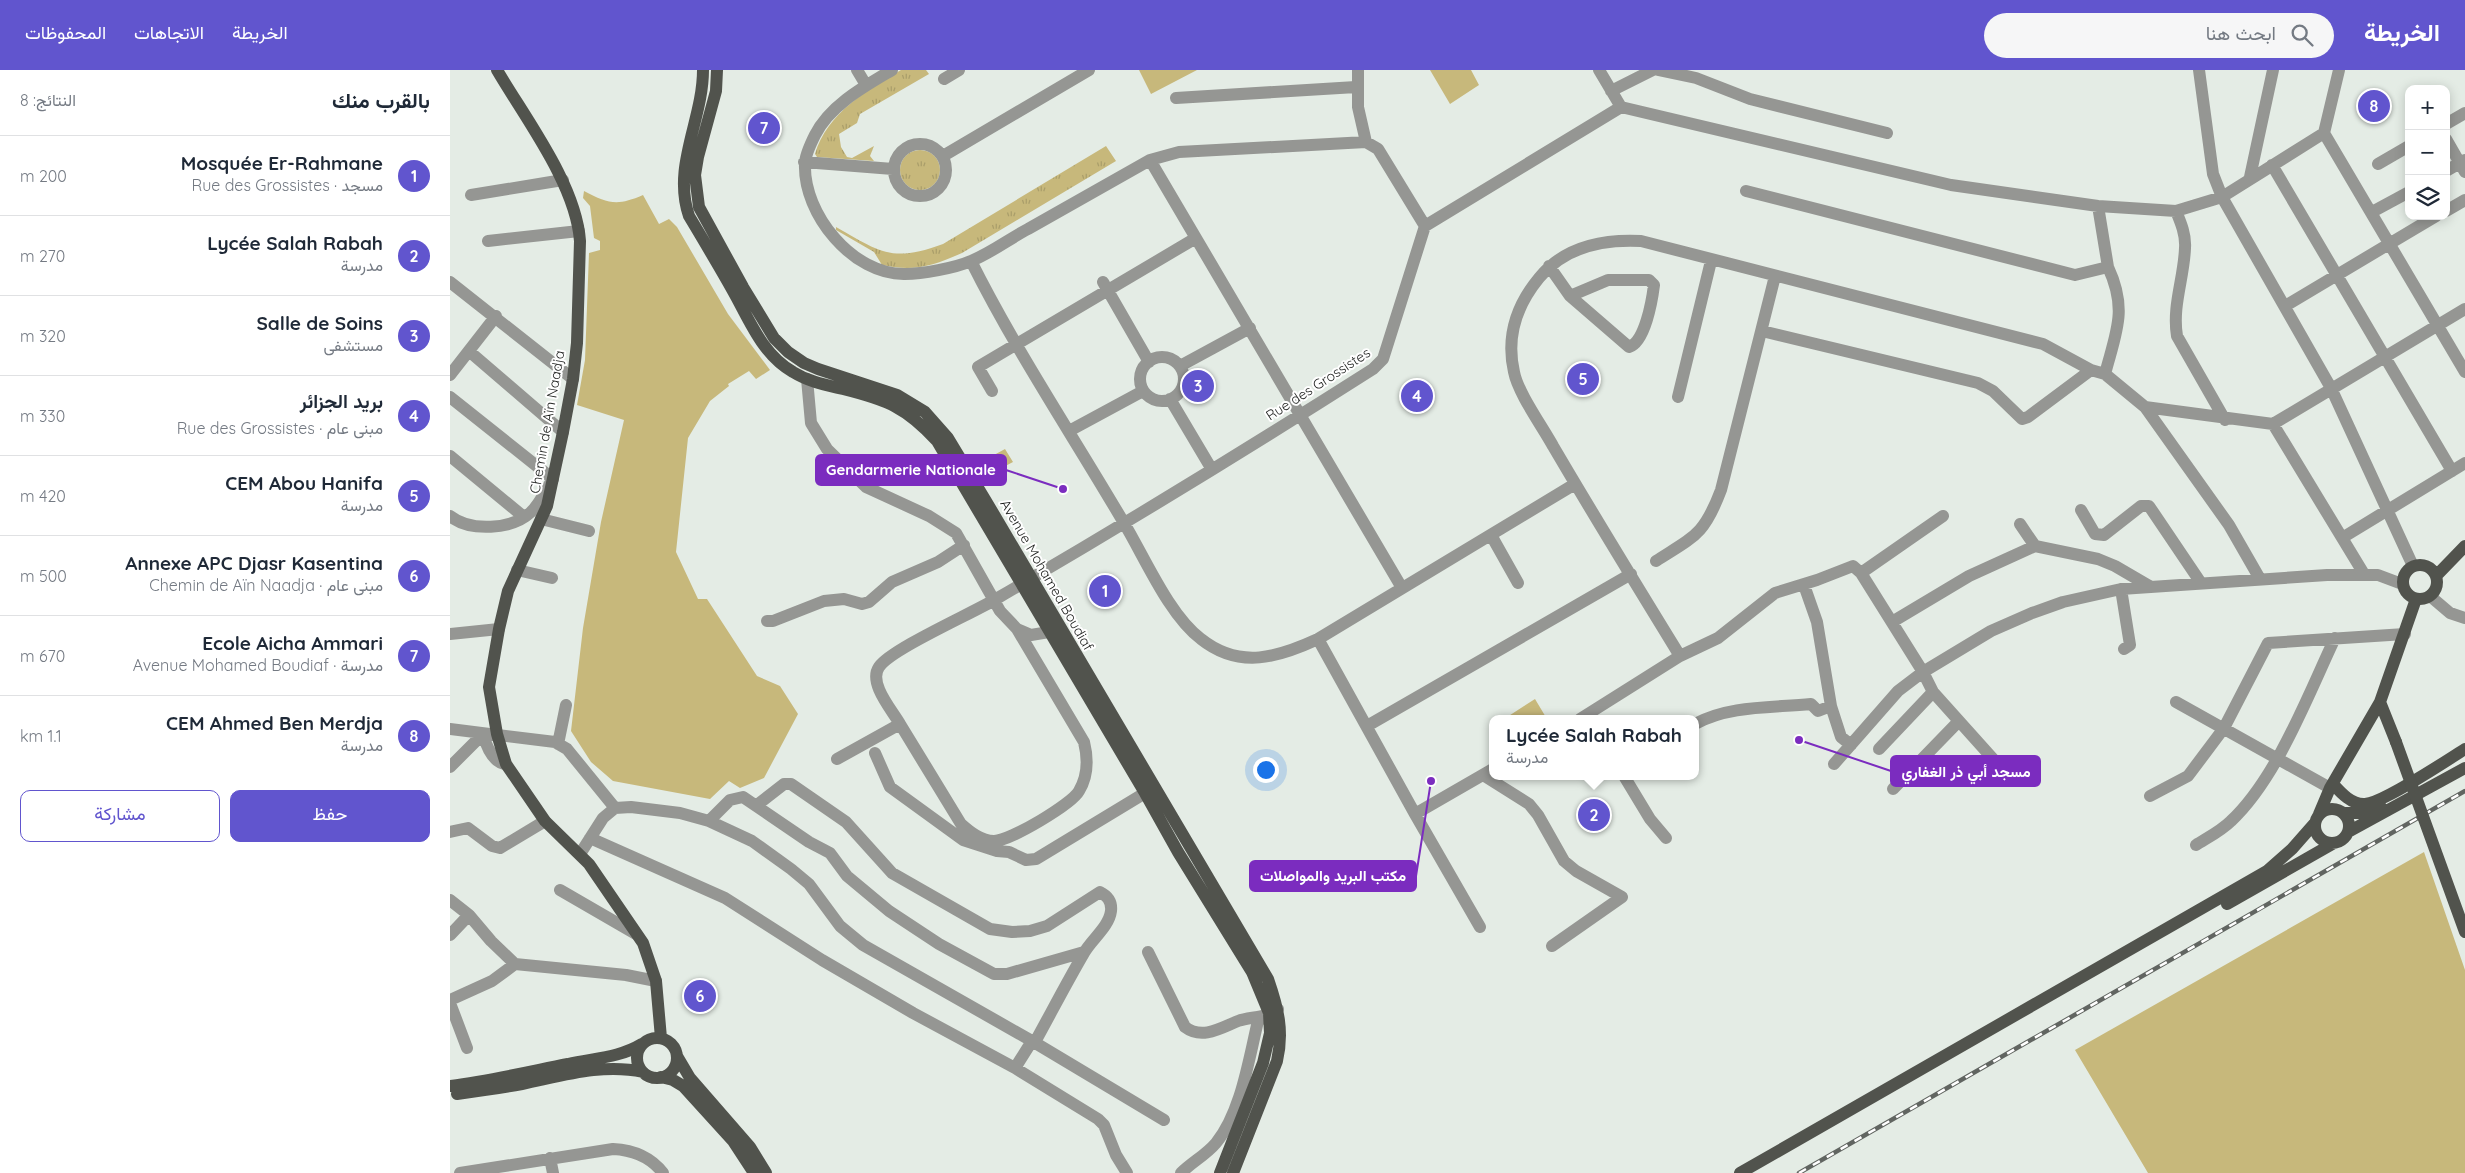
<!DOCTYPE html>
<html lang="ar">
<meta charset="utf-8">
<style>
:root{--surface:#fff;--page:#f6f6f7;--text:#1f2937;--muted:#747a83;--line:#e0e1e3;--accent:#6155ce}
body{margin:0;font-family:Quicksand,Vazirmatn,sans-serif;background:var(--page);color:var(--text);direction:rtl}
.controls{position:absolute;right:15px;top:15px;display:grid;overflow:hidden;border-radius:10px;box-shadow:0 2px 12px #0003}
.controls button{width:45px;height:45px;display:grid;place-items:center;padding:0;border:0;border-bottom:1px solid var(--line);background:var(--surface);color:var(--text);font:25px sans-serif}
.you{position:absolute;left:815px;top:699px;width:18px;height:18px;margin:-12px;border:4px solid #fff;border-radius:50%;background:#1a73e8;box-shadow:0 0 0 8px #1a73e833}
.badge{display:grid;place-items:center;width:32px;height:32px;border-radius:50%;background:var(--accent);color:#fff;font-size:16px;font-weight:700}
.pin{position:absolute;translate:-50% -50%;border:2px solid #fff;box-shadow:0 1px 5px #0006}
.popup{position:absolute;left:1039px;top:645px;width:210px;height:65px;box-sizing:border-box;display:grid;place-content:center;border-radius:10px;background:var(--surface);filter:drop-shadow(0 1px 4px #0005);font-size:16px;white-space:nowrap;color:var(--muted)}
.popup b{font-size:19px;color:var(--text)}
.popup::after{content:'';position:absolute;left:50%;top:100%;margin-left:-10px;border:10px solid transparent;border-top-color:var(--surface)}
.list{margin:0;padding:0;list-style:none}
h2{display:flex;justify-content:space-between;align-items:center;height:65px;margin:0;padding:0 20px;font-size:21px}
h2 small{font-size:16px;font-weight:400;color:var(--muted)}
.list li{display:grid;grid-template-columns:32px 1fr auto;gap:15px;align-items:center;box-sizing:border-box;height:80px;padding:0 20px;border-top:1px solid var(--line)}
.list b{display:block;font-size:19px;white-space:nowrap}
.list p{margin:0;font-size:16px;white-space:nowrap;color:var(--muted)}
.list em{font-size:16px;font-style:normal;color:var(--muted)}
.actions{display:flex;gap:10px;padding:15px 20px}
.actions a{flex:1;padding:11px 0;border:1px solid var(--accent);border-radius:10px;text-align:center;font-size:18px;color:var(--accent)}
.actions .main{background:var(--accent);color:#fff}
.icon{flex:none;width:28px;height:28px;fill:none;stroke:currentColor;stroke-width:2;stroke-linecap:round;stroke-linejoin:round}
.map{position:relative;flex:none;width:2015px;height:1103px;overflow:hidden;direction:ltr}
header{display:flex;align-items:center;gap:30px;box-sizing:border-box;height:70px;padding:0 25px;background:var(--accent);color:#fff}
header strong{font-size:24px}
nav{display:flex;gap:28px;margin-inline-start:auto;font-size:18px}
.search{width:350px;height:45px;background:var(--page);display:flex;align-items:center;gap:12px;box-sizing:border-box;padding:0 18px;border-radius:28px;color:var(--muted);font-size:19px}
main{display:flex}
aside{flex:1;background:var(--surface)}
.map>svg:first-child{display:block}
.grass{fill:url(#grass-tufts)}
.green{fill:#c7b87b}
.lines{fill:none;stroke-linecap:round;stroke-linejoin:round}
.minor{stroke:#959693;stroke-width:12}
.major{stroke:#51534d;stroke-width:12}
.rail-casing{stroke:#616561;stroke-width:4.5}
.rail{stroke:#fff;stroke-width:2.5;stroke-dasharray:8;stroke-linecap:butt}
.major-bridge{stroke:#51534d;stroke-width:12}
.labels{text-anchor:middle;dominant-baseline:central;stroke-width:4;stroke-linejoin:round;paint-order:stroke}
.street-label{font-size:14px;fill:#1c1e1c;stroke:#fff}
.leader{fill:none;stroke:#7b2cbf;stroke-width:2}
.callout-dot{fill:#7b2cbf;stroke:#fff;stroke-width:2}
.callout{fill:#7b2cbf;stroke:#7b2cbf;stroke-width:2}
.callout-label{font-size:15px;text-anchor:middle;font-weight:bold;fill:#fff}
</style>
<header>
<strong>الخريطة</strong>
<div class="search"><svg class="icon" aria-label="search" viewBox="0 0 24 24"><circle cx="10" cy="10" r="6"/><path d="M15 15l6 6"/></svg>ابحث هنا</div>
<nav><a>الخريطة</a><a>الاتجاهات</a><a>المحفوظات</a></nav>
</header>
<main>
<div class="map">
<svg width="2015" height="1103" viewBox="0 0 2015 1103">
<defs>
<pattern id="grass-tufts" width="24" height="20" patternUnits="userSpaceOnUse" patternTransform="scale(1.25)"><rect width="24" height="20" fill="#c7b87b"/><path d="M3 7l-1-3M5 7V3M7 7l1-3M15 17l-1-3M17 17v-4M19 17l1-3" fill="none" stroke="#aa9e6a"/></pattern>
</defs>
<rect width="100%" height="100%" fill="#e4ece5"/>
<!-- grass -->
<path class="grass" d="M 451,0 L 476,0 L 479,4 L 410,44 L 407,53 L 389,64 L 391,77 L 397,87 L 402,88 L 424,76 L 420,86 L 424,91 L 367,87 L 365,84 C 377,43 417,20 451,0 Z
M 656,76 L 666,91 L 512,183 C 483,196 464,202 432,195 L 424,182 L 386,160 L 386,157 C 430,182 442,193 493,174 Z
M450 100a20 20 0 1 1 40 0a20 20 0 1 1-40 0Z"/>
<!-- green -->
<path class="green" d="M 689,0 L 747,0 L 701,24 Z
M 980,0 L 1021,0 L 1029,15 L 1000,34 Z
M 134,121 C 158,134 168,136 193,125 L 209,154 L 219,149 L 227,157 L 278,244 L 320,300 L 306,309 L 299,301 L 278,314 L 279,316 L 260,331 L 238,368 L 226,482 L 248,529 L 257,529 L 307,606 L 330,616 L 348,644 L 314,708 L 290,718 L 279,711 L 260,729 L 163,711 L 141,692 L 121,661 L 133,558 L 151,452 L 174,350 L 127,335 L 135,290 L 139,183 L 150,180 L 150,171 L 144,168 L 140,136 L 133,128 Z
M 555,379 L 563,392 L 540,404 L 533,391 Z
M 1085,629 L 1097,649 L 1054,649 Z
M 1974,782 L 2015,900 L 2015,1103 L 1698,1103 L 1625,980 Z"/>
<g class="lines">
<!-- minor -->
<path class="minor" d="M 407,0 L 416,15
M 442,0 C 415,16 380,35 365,65 C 361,73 355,85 355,94 C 353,144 403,205 455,204 C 472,204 505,198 521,191 C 541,183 559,169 578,159 C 618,136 659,113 700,90 L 729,82 L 916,72 L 928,79 L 975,156
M 908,0 L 908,37 L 916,72
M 1149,0 L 1171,37 L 1501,115 L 1648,136 L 1726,141 L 1772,127 L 1874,63 L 1889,0
M 1208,0 L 1246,8 L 1300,29 L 1437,63
M 1749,0 L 1763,104 L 1772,127 L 1881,318 L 1963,496
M 494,9 L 509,0
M 1161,21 L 1203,0
M 726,28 L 906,17
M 1996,54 L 2015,43
M 1874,63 L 2015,302
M 1996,69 L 2015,102
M444 100a26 26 0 1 1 52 0a26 26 0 1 1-52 0Z
M 493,86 L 639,0
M 700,90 L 952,518
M 354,92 L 443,99
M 1928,94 L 1959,76
M 1822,95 L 2002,401
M 1996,101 L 2015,90
M 1800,107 L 1823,0
M 1296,121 L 1625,205 L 1658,197 L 1648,136
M 21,125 L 113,110
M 1726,141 C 1731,153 1736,165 1735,178 C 1734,208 1722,236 1727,266 L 1775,350
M 1996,141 L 2015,130
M 1922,142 L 1959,122
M 38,171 L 129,161
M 521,191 C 566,281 623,366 674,453 C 695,488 719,545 751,569 C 790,600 829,587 868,569 L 1125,414
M 1099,196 L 1120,226 L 1179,277 C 1195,272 1202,231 1204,215 L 1199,210 L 1158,210 L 1120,226
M 0,212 L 123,309
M 653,212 L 699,292
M 1835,236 L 1986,146
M 1312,261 L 1528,313 L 1543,321 L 1572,349 L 1578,347 L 1641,300
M 20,282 L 113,362
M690 309a22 22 0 1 1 44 0a22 22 0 1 1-44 0Z
M 730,296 L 800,258
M 1655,304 C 1666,262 1678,240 1658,197
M 0,305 L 46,246
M 357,309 L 361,353 L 377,379 L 416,417 L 479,446 L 506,463 L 550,541 L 567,559 L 581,565 L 599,562
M 542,321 L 528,297 L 746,168
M 0,327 L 103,409 C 96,419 90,434 81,442 C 62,460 20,462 0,446
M 1228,327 L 1261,191
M 720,329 L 761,398
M 1695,337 L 1823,354 L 2015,239
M 1823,354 L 1914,504
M 619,361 L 693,321
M 0,386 L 74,447
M 1631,440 L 1645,464 L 1654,465 L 1691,436 L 1699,436 L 1751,513
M 91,449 L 139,461
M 1570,454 L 1585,476 L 1648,489 L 1665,496 L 1701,517
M 1041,465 L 1068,513
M 1892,468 L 2015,393
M 1206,491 C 1245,466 1254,465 1271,420 L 1325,206
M 67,500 L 102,508
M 1411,503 L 1493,446
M 1354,515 L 1367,552 L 1381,636 L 1391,667 L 1401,675
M 1671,519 L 1680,575 L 1674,579
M 1980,526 L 2000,543 L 2015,548
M 317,551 L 323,551 L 374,531 L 394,529 L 412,534 L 419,532 L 442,512 L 488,492 L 514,475
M 1442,552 L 1519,506 L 1585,476
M 0,564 L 49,559
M 868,569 L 965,744 L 1030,857
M 1230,586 C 1187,516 1144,446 1103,376 C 1092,356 1068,323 1064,302 C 1056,267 1066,236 1089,208 C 1114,177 1152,169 1191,171 L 1593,274 L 1641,300 L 1655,304 L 1695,337 L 1779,455 L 1810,509
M 1726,632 L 1880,718
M 1130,649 L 1230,586 L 1268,568 L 1325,523 L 1367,510 L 1403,496 L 1411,503 L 1473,602 L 1483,622 L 1544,690
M 450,654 L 511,754 C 520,762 531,771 544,771 C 560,771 622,734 629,721 C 638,706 638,688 634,672 L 567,559
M 1245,654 C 1279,635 1323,638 1361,634 L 1368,641 L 1381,636
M 917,656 L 1181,504
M 0,659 L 105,672 L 117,679 L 165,738
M 108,674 L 116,635
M 1429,679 L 1483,622
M 425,683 L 440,717 L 513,770 L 547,781 L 559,782 L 576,790 L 586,789 L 695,723
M 387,689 L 450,654 C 442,640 418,613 429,597 C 441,579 523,543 546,529 C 673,455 799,378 923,299 L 933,289 L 975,156 L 1171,37
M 1384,694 L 1448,621 L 1473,602 L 1541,561 L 1582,543 L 1613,532 L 1671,519 L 1877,505 L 1928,505 L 1952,514
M 0,697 L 33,664 C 36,675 43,693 56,694
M 1033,705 L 1079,734 L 1088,745 L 1114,791 L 1126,801 L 1172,827 L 1102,876
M 1174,706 L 1200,749 L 1216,768
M 1443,719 L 1508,652
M 1700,726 L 1738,706 L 1774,658 L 1818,573 L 1955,564
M 307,735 L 334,714 L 341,714 L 396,752 L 442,803 L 540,859 L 562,862 L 580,861 L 597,856 L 650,822 C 658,826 662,832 661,841 C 659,857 641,870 634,883 C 617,912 601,943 585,972
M 965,744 L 1043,699
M 259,751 L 280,730 L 293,727 L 359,772 L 380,783 L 397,806 L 439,841 L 489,874 L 544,904 L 557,904 L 634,882
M 0,762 L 18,758 L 42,776 L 50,778 L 95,751
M 140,768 L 275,828 L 372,890 L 463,943 L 565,998 L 648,1049 L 654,1055 L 666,1085 L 677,1103
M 1746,775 C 1757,768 1771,761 1781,751 C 1827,708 1858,625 1885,568
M 130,784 L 153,748 L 165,738 L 181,737 L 230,743 L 259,751 L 302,771 L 341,799 L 359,814 L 390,856 L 413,875 L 582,971 L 714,1050
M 110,820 L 186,864
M 0,830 L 19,845 L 41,871 L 65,894 L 176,905 L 206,911
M 0,865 L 19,845
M 698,882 L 735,957 C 752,970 771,958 788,951 C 796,948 804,948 812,946
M 0,930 L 42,911 L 65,894
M 0,933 L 17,978
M 565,998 L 582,971
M 100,1088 L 103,1103
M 10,1103 L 163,1079 C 183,1080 200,1086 213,1103
M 731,1103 C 742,1092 756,1085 766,1073 C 791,1043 799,988 808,951 L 828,939"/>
<!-- major -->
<path class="major" d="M 47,0 C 75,48 126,114 130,171 L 127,273 L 123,309 L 113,362 L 97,436 L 58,521 L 49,559 L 39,617 L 47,664 L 56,694 L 95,751 L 139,794 L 193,873 L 206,911 L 211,968
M 253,0 C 253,50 222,96 239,146 C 254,171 269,196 283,221 C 300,251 312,284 343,302 C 359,312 376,315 393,319 C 437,330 456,337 487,371 L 695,723 L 728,782 L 802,902 L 819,943 L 820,963 L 813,993 L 770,1103
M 267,0 L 266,21 L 248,87 L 245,105 L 249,137 L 293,217 L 324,268 L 338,282 L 354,293 L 368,299 L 447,325 L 475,342 L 498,368 L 536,431 L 818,909 C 828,938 834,961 827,991 L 783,1103
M1953 512a17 17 0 1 1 34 0a17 17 0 1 1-34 0Z
M 1986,506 L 2015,476
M 1946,672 L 1930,632 L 1966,529
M 1883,714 C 1891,723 1902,735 1915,734 C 1933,733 1996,691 2015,679
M1865 756a17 17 0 1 1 34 0a17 17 0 1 1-34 0Z
M 1894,743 L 1917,743 L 1931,737
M 1869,744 L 1880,718 L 1930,632
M 1898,762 L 2015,698
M 1777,834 L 1884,773
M187 988a20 20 0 1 1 40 0a20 20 0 1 1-40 0Z
M 227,986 L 240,1008 L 300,1077 L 316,1103
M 211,1007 L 223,1010 L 233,1016 L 283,1071 L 304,1103
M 0,1016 C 40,1011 78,1002 118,994 C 144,988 169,988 192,974
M 7,1024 C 29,1021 51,1018 72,1014 C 112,1006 152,993 193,1002
M 1290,1103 L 1817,801 L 1842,779 L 1864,754"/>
<!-- rail casing -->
<g class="rail-casing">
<path id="rail" d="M 1349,1103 L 2015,721"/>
</g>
<!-- rail -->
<use href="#rail" class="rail"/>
<!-- major-bridge -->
<path class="major-bridge" d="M 1946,672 L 2015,862"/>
</g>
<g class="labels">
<!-- street labels -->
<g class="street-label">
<text transform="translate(868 314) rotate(-33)">Rue des Grossistes</text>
<text transform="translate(97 352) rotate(-80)">Chemin de Aïn Naadja</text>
<text transform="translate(597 505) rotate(60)">Avenue Mohamed Boudiaf</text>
</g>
</g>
<!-- callouts -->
<path class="leader" d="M613 419L556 400M1349 670L1441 701M981 711L966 806"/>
<g class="callout-dot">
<circle cx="613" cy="419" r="5"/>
<circle cx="1349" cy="670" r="5"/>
<circle cx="981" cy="711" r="5"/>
</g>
<g class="callout">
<rect x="366" y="385" width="190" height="30" rx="5"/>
<rect x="1441" y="686" width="149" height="30" rx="5"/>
<rect x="800" y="791" width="166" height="30" rx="5"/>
</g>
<g class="callout-label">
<text x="461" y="405">Gendarmerie Nationale</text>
<text x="1516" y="707">مسجد أبي ذر الغفاري</text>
<text x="883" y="811">مكتب البريد والمواصلات</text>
</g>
</svg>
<div class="controls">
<button>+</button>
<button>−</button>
<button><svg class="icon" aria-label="layers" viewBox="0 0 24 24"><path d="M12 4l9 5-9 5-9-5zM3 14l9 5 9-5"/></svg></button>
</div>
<div class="you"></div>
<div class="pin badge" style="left:655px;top:521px">1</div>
<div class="pin badge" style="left:1144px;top:745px">2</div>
<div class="popup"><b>Lycée Salah Rabah</b>مدرسة</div>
<div class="pin badge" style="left:748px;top:316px">3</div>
<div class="pin badge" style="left:967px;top:326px">4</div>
<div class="pin badge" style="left:1133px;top:309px">5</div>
<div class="pin badge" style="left:250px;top:926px">6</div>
<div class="pin badge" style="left:314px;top:58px">7</div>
<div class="pin badge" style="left:1924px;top:36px">8</div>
</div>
<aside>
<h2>بالقرب منك<small>النتائج: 8</small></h2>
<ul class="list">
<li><span class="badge">1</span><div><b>Mosquée Er-Rahmane</b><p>مسجد · Rue des Grossistes</p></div><em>200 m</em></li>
<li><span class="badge">2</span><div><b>Lycée Salah Rabah</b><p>مدرسة</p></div><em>270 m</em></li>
<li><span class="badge">3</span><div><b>Salle de Soins</b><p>مستشفى</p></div><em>320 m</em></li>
<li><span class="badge">4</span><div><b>بريد الجزائر</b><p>مبنى عام · Rue des Grossistes</p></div><em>330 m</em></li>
<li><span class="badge">5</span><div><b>CEM Abou Hanifa</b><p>مدرسة</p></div><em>420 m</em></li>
<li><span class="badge">6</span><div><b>Annexe APC Djasr Kasentina</b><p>مبنى عام · Chemin de Aïn Naadja</p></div><em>500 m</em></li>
<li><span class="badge">7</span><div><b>Ecole Aicha Ammari</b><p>مدرسة · Avenue Mohamed Boudiaf</p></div><em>670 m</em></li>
<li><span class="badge">8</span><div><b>CEM Ahmed Ben Merdja</b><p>مدرسة</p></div><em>1.1 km</em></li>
</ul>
<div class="actions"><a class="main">حفظ</a><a>مشاركة</a></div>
</aside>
</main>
